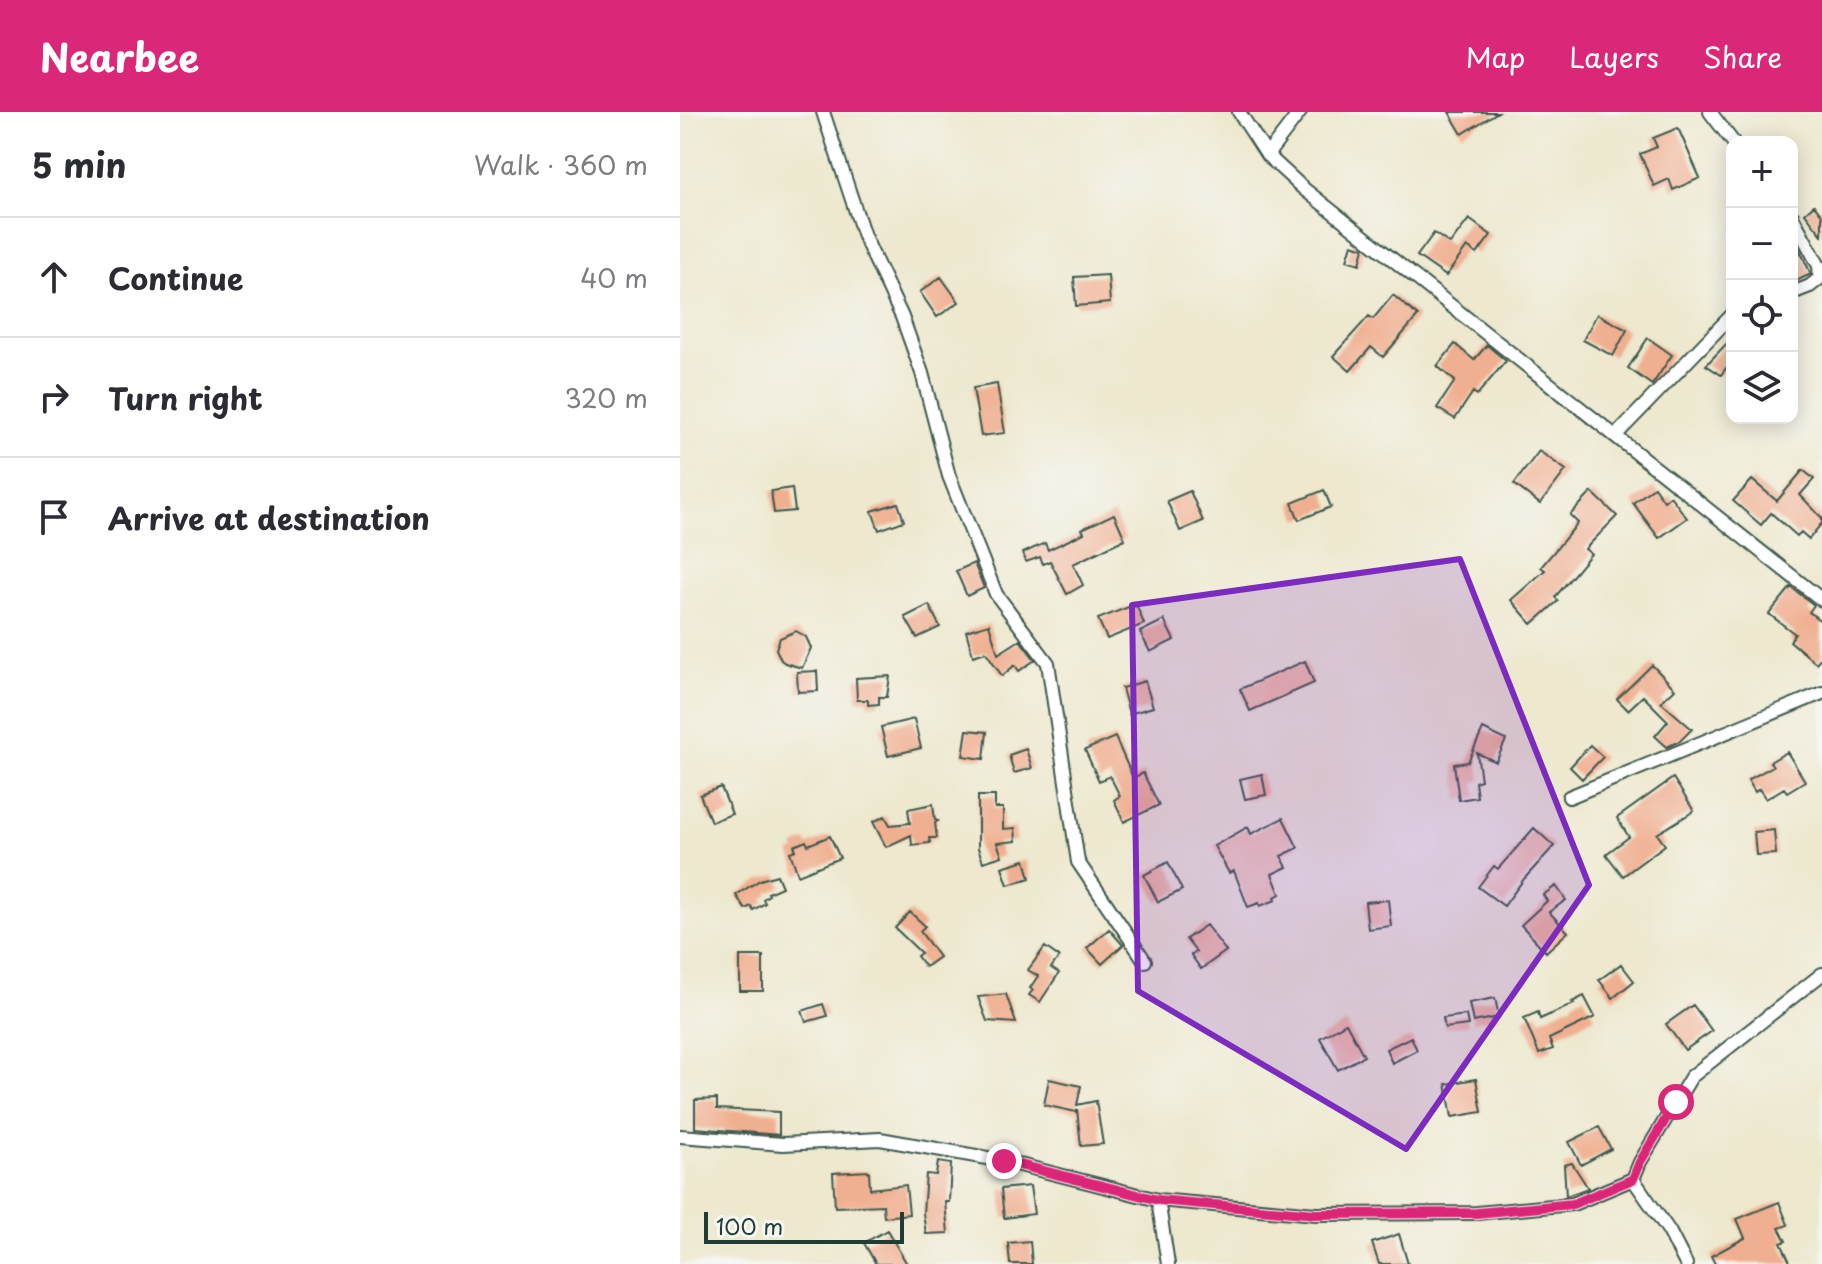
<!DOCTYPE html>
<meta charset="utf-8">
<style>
:root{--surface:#fff;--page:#f7f7f7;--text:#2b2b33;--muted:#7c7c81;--line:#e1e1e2;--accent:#db2777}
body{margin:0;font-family:"Playpen Sans",sans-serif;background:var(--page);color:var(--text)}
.controls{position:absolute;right:24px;top:24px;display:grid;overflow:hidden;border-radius:16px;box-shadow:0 4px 20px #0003}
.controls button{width:72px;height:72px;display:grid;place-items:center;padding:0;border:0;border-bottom:2px solid var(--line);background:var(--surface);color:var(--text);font:40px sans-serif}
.scale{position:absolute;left:24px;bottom:20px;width:200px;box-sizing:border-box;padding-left:8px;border:4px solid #1f3d34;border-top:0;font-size:22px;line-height:28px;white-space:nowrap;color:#1f3d34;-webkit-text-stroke:6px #f6f6f2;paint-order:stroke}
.stop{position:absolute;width:24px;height:24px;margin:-18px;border:6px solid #db2777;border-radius:50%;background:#fff}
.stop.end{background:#db2777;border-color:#fff;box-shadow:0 2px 8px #0008}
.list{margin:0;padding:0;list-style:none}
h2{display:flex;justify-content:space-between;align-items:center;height:104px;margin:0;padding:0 32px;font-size:34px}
h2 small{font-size:26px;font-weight:400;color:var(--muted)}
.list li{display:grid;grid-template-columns:52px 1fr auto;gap:24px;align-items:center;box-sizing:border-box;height:120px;padding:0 32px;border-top:2px solid var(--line)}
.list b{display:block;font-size:30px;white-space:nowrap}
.list em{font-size:26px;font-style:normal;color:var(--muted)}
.icon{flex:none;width:44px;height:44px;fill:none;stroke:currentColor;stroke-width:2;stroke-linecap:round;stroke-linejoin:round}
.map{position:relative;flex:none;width:1142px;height:1152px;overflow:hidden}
header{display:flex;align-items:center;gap:48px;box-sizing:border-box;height:112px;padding:0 40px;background:var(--accent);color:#fff}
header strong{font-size:38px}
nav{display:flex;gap:44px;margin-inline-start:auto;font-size:28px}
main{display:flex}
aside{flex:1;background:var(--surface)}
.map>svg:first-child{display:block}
.building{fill:#f0af90}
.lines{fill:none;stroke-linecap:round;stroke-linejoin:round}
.street-casing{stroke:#3e574b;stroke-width:16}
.street{stroke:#fff;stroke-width:12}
.route{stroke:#db2777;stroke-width:10}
.marked{fill:#7b2cbf;fill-opacity:0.2;stroke:#7b2cbf;stroke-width:6;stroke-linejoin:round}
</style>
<header>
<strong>Nearbee</strong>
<nav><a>Map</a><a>Layers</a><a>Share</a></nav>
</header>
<main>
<aside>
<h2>5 min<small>Walk · 360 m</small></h2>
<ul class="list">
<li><svg class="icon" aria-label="ahead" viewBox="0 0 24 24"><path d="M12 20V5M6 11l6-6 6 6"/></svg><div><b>Continue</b></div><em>40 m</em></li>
<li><svg class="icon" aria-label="right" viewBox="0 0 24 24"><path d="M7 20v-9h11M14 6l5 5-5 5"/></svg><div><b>Turn right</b></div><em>320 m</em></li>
<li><svg class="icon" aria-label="arrive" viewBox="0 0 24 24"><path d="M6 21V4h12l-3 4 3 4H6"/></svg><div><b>Arrive at destination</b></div></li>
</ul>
</aside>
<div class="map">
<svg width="1142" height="1152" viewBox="0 0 1142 1152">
<rect width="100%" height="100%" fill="#f6f6f2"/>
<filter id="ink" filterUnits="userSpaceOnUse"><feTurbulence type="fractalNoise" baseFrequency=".0125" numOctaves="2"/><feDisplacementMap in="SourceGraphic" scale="16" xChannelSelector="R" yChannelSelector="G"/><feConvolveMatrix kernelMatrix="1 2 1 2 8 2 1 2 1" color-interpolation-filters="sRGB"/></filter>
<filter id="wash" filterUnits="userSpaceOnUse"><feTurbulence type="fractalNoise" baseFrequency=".006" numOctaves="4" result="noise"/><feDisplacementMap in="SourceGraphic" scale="32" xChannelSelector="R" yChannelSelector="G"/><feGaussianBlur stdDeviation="1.8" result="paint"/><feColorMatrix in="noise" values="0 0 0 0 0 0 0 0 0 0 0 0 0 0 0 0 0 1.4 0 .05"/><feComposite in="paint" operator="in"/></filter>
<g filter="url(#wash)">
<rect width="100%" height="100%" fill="#ede8ce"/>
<g id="blocks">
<!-- building -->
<path class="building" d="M 769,0 L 818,0 L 782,22 Z
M 998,16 L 1020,66 L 993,78 L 989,67 L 974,74 L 960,42 L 977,35 L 973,26 Z
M 1134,93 L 1142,103 L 1142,123 L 1125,101 Z
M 789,107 L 811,123 L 797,142 L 787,135 L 766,164 L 737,144 L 754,121 L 770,132 Z
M 1116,130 L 1131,162 L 1112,171 L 1112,132 Z
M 672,132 L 684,136 L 680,152 L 667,148 Z
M 428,163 L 430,191 L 396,194 L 394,165 Z
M 261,165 L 279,190 L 257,205 L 240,180 Z
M 713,183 L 738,204 L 703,245 L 691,235 L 670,259 L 653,244 L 689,204 L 693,207 Z
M 917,202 L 947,218 L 933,244 L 903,228 Z
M 968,226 L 992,243 L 972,273 L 948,256 Z
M 1052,226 L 1052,248 L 1041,263 L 1026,253 Z
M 775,232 L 794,248 L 807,233 L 826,249 L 797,283 L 793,280 L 775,307 L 757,296 L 775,269 L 757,254 Z
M 317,272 L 325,321 L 301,324 L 293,276 Z
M 859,339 L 886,358 L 860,392 L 834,372 Z
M 1123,358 L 1134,367 L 1120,383 L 1142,406 L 1142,411 L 1129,427 L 1121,420 L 1117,424 L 1091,401 L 1081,413 L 1053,389 L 1072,368 L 1097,389 Z
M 974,375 L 984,389 L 990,384 L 1007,406 L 979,426 L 953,391 Z
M 112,376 L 115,399 L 94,401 L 91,379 Z
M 644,378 L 651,395 L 619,408 L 612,391 Z
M 510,379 L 523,409 L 500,419 L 487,389 Z
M 912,380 L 937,404 L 905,437 L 911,442 L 875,485 L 878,489 L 852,512 L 831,488 L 865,458 L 861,455 L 898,411 L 890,403 Z
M 218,391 L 224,409 L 199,418 L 192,399 Z
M 434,402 L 445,427 L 393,452 L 403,473 L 387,482 L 370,449 L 363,452 L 360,445 L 346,450 L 343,441 L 365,431 L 368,438 L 404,421 L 402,417 Z
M 294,451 L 304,476 L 287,484 L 276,459 Z
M 1111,475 L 1134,493 L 1129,500 L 1142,510 L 1142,544 L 1136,551 L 1110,529 L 1115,522 L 1089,502 Z
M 456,492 L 464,512 L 427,527 L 418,507 Z
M 249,493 L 260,515 L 237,526 L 225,505 Z
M 484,508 L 494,528 L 470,540 L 460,520 Z
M 309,512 L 318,542 L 340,528 L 355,548 L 339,559 L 335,553 L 322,564 L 306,540 L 293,544 L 286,519 Z
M 116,519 L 126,525 L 131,536 L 122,556 L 105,551 L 101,548 L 96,537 L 100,526 Z
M 625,549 L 634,571 L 570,599 L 560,577 Z
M 972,553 L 995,577 L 981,590 L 1012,617 L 1000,629 L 987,635 L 975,624 L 988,609 L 963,584 L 948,598 L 937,587 Z
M 137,559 L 138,579 L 118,580 L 117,560 Z
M 210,564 L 207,585 L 199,585 L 199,592 L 188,593 L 188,588 L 177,588 L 176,566 Z
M 465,569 L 473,595 L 449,602 L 442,576 Z
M 234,607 L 241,636 L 208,644 L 201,615 Z
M 803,617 L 826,628 L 816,650 L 797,641 L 801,668 L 795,670 L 797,685 L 779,688 L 774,652 L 788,650 Z
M 287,618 L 307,620 L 304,647 L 283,644 Z
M 435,625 L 453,666 L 463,661 L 479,693 L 444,710 L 434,688 L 440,684 L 430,664 L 419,669 L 405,638 Z
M 910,633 L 923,645 L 902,667 L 890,655 Z
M 346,637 L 352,656 L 334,661 L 329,643 Z
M 1107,640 L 1125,669 L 1107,680 L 1104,676 L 1086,687 L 1079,677 L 1075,680 L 1068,668 L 1093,654 L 1090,650 Z
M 582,662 L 586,683 L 565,687 L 560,667 Z
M 993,666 L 1014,699 L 977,722 L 985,733 L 943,764 L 926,742 L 949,725 L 937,706 Z
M 41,675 L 52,702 L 31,710 L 20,683 Z
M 298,684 L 315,684 L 315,696 L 323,696 L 323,717 L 335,716 L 336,729 L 317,731 L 322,744 L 303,750 L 298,736 Z
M 253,692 L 255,708 L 258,709 L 255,711 L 257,726 L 249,726 L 250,731 L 232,733 L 231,723 L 206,735 L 193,710 L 205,704 L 210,713 L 230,711 L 228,697 Z
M 603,706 L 618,736 L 601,744 L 607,755 L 592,762 L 600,782 L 595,785 L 596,788 L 580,794 L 579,791 L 568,795 L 554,759 L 549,761 L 534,734 L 568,715 L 571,722 Z
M 854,716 L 874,734 L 844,767 L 824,794 L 798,775 L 814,754 L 818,757 Z
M 1094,718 L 1096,742 L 1076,743 L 1074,720 Z
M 150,724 L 160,746 L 118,763 L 110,740 L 116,738 L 114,734 L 126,729 L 128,733 Z
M 345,748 L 350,766 L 328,773 L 322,755 Z
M 488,750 L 502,778 L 478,790 L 464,763 Z
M 97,763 L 102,775 L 88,781 L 89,783 L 83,787 L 85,791 L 73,798 L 71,794 L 65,797 L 56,783 L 80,768 Z
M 876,774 L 886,788 L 869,800 L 888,820 L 866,840 L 841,813 L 867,789 L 863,783 Z
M 708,788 L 711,814 L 688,817 L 685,790 Z
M 230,800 L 245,814 L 240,819 L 259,845 L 245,855 L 237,844 L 241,841 L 215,816 Z
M 526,813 L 546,839 L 521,857 L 511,843 L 516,840 L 506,827 Z
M 429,817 L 443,833 L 422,852 L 407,836 Z
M 365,835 L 379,845 L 371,856 L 379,861 L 360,890 L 349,883 L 353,878 L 350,876 L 358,864 L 348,858 Z
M 60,844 L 83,844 L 83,879 L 60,879 Z
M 941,852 L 954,869 L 933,886 L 919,868 Z
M 326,882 L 336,911 L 307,909 L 298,885 Z
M 904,884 L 915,905 L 869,927 L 873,937 L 859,942 L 844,906 L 858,900 L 860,907 L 894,892 L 892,890 Z
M 815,886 L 819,905 L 793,910 L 789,891 Z
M 143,892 L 147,904 L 126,910 L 122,899 Z
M 1013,893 L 1032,919 L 1005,938 L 986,912 Z
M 786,903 L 788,913 L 765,916 L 763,906 Z
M 666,911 L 684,944 L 658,958 L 640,926 Z
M 731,925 L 737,938 L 712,951 L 706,937 Z
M 369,967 L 401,974 L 397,993 L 416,989 L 423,1032 L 401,1034 L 397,997 L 396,1000 L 364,993 Z
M 796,967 L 802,1000 L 772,1005 L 766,972 Z
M 37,987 L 37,997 L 99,1000 L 99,1023 L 15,1016 L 15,988 Z
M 919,1015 L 931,1037 L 901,1053 L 889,1030 Z
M 258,1050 L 271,1052 L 269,1090 L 265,1090 L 268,1121 L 246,1122 L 243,1101 L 246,1062 L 256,1063 Z
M 892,1051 L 908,1076 L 886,1084 L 884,1053 Z
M 189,1059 L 190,1077 L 226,1073 L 229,1102 L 204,1105 L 203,1093 L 155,1095 L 153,1061 Z
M 350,1074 L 354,1102 L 324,1106 L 321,1077 Z
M 1099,1090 L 1108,1113 L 1099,1116 L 1106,1129 L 1101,1131 L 1111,1152 L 1035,1152 L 1031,1144 L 1065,1126 L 1057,1107 Z
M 207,1118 L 227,1152 L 196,1152 L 184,1131 Z
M 719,1122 L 728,1152 L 699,1152 L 692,1131 Z
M 350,1129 L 352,1152 L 330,1152 L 328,1131 Z"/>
</g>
</g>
<g filter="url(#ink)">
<use href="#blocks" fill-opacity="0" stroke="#3e574b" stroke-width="2"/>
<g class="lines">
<!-- street casing -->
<g class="street-casing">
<path id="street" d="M 143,0 L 184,124 L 222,205 L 242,261 L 269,364 L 316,482 L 368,551 L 398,750 L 465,849
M 559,0 L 587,43 L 624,77 L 1142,488
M 1030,0 L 1053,30
M 587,43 L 620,0
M 1112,104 L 1139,154 L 1140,166 L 1130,174 L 1112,181
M 935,324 L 1052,203
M 889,685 L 1142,581
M 0,1024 L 103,1032 L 200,1027 L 324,1049 L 478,1088 L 636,1102 L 797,1101 L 893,1092 L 953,1067 L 960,1050 L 1011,965 L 1142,862
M 953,1067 L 989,1119 L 1006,1152
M 478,1088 L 488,1152"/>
</g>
<!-- street -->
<use href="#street" class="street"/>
</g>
</g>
<g class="lines" filter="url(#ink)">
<!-- route -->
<path class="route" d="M 324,1049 L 478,1088 L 636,1102 L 797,1101 L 893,1092 L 953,1067 L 960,1050 L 996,990"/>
</g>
<!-- marked area -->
<path class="marked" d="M 780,447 L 909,773 L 726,1037 L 458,879 L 452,493 Z"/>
</svg>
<div class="controls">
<button>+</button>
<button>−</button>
<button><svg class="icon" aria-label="locate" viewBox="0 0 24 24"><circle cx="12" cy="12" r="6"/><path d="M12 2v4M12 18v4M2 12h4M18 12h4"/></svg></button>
<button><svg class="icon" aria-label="layers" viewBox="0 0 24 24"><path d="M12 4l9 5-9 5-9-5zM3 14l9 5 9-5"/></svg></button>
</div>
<div class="scale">100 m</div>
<div class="stop" style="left:996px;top:990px"></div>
<div class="stop end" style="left:324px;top:1049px"></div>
</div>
</main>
